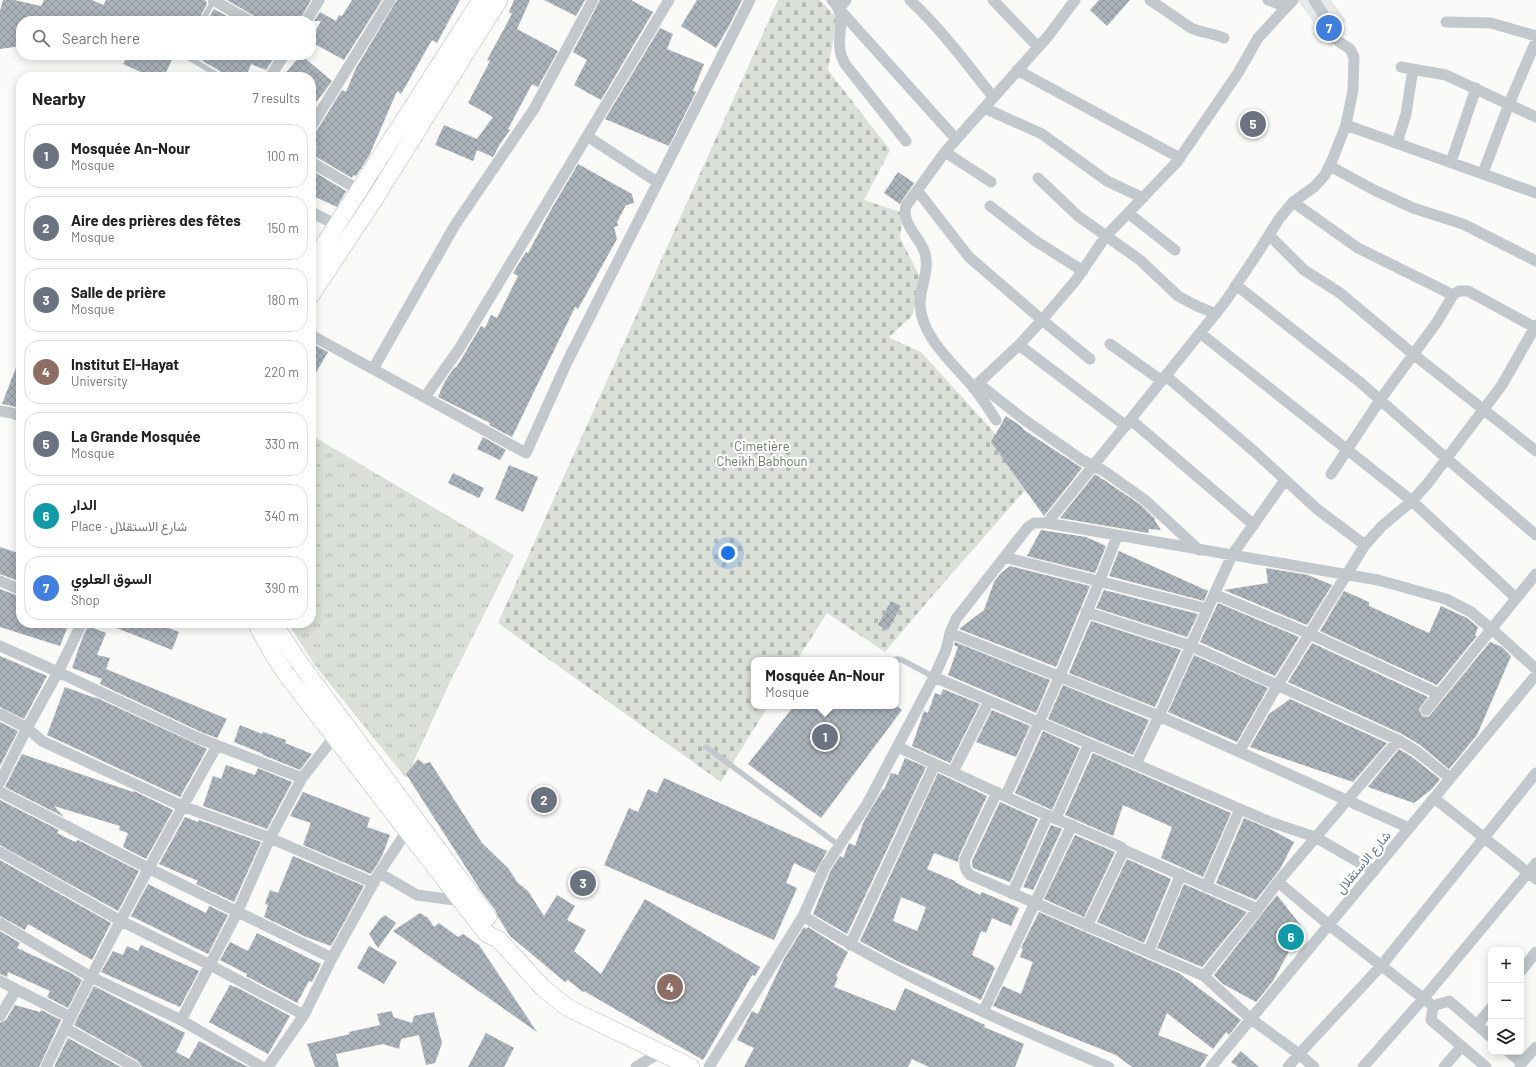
<!DOCTYPE html>
<meta charset="utf-8">
<style>
:root{--surface:#fff;--page:#f6f6f6;--text:#222;--muted:#767676;--line:#e0e0e0;--accent:#e4572e}
body{margin:0;font-family:Barlow,Vazirmatn,sans-serif;background:var(--page);color:var(--text)}
.controls{position:absolute;right:12px;bottom:12px;display:grid;overflow:hidden;border-radius:8px;box-shadow:0 2px 10px #0003}
.controls button{width:36px;height:36px;display:grid;place-items:center;padding:0;border:0;border-bottom:1px solid var(--line);background:var(--surface);color:var(--text);font:20px sans-serif}
.you{position:absolute;left:728px;top:553px;width:14px;height:14px;margin:-10px;border:3px solid #fff;border-radius:50%;background:#1a73e8;box-shadow:0 0 0 6px #1a73e833}
.badge{display:grid;place-items:center;width:26px;height:26px;border-radius:50%;background:var(--accent);color:#fff;font-size:13px;font-weight:700}
.pin{position:absolute;translate:-50% -50%;border:2px solid #fff;box-shadow:0 1px 4px #0006}
.popup{position:absolute;left:751px;top:657px;width:148px;height:52px;box-sizing:border-box;display:grid;place-content:center;border-radius:8px;background:var(--surface);filter:drop-shadow(0 1px 3px #0005);font-size:13px;white-space:nowrap;color:var(--muted)}
.popup b{font-size:15px;color:var(--text)}
.popup::after{content:'';position:absolute;left:50%;top:100%;margin-left:-8px;border:8px solid transparent;border-top-color:var(--surface)}
.list{margin:0;padding:0;list-style:none}
h2{display:flex;justify-content:space-between;align-items:center;height:52px;margin:0;padding:0 16px;font-size:17px}
h2 small{font-size:13px;font-weight:400;color:var(--muted)}
.list li{display:grid;grid-template-columns:26px 1fr auto;gap:12px;align-items:center;box-sizing:border-box;height:64px;margin:0 8px 8px;padding:0 8px;border:1px solid var(--line);border-radius:16px}
.list b{display:block;font-size:15px;white-space:nowrap}
.list p{margin:0;font-size:13px;white-space:nowrap;color:var(--muted)}
.list em{font-size:13px;font-style:normal;color:var(--muted)}
.icon{flex:none;width:22px;height:22px;fill:none;stroke:currentColor;stroke-width:2;stroke-linecap:round;stroke-linejoin:round}
.map{position:relative;flex:none;width:1536px;height:1067px;overflow:hidden}
.search{position:absolute;background:var(--surface);box-shadow:0 2px 10px #0003;left:16px;top:16px;width:300px;height:44px;display:flex;align-items:center;gap:10px;box-sizing:border-box;padding:0 14px;border-radius:16px;color:var(--muted);font-size:15px}
.panel{position:absolute;background:var(--surface);box-shadow:0 2px 10px #0003;left:16px;top:72px;width:300px;height:556px;border-radius:16px}
.map>svg:first-child{display:block}
.built{fill:#e8e9e9}
.cemetery{fill:url(#cemetery-stones)}
.park{fill:url(#park-tufts)}
.building{fill:url(#building-cross-hatch);fill-rule:evenodd}
.lines{fill:none;stroke-linecap:round;stroke-linejoin:round}
.primary-casing{stroke:#b5babe;stroke-width:18}
.service{stroke:#c3c8cc;stroke-width:5.5}
.minor{stroke:#c3c8cc;stroke-width:11}
.primary{stroke:#fff;stroke-width:17}
.labels{text-anchor:middle;dominant-baseline:central;stroke-width:4;stroke-linejoin:round;paint-order:stroke}
.park-label{font-size:13px;fill:#687a64;stroke:#fff}
.street-label{font-size:13px;fill:#657683;stroke:#fff}
</style>
<div class="map">
<svg width="1536" height="1067" viewBox="0 0 1536 1067">
<defs>
<pattern id="cemetery-stones" width="16" height="16" patternUnits="userSpaceOnUse"><rect width="16" height="16" fill="#dadfd7"/><path d="M2 7V4a2 2 0 0 1 4 0v3zM10 15v-3a2 2 0 0 1 4 0v3z" fill="#b4b9b4"/></pattern>
<pattern id="park-tufts" width="24" height="20" patternUnits="userSpaceOnUse"><rect width="24" height="20" fill="#dadfd7"/><path d="M3 7l-1-3M5 7V3M7 7l1-3M15 17l-1-3M17 17v-4M19 17l1-3" fill="none" stroke="#b4b9b4"/></pattern>
<pattern id="building-cross-hatch" width="8" height="8" patternUnits="userSpaceOnUse"><rect width="8" height="8" fill="#aab3b9"/><path d="M0 0l8 8M0 8l8-8" fill="none" stroke="#8e969c"/></pattern>
</defs>
<rect width="100%" height="100%" fill="#fafaf8"/>
<!-- built -->
<path class="built" d="M 1284,0 L 1331,0 L 1346,20 L 1334,36 L 1332,49 L 1299,2 L 1292,9 L 1283,2 Z"/>
<!-- cemetery -->
<path class="cemetery" d="M 778,0 L 820,0 L 837,18 L 828,70 L 890,150 L 864,200 L 903,213 L 900,238 L 921,279 L 912,316 L 890,336 L 890,338 L 921,352 L 993,431 L 1027,488 L 927,602 L 885,652 L 827,613 L 797,660 L 754,660 L 754,706 L 768,706 L 721,782 L 498,623 Z"/>
<!-- park -->
<path class="park" d="M 311,435 L 514,555 L 450,682 L 406,778 L 314,664 L 288,623 L 311,623 Z"/>
<!-- building -->
<path class="building" d="M 3,0 L 14,0 L 41,6 L 44,0 L 92,0 L 103,5 L 106,0 L 204,0 L 206,1 L 207,4 L 198,21 L 21,21 L 21,46 L 0,49 L 0,11 Z
M 227,0 L 311,0 L 299,21 L 274,21 L 266,17 L 263,21 Z
M 352,0 L 382,0 L 344,60 L 311,42 L 311,39 L 321,21 L 314,21 L 320,12 L 336,21 L 339,15 L 342,16 Z
M 397,0 L 460,0 L 437,43 L 432,40 L 401,94 L 397,91 L 369,156 L 356,176 L 353,175 L 352,178 L 313,155 L 317,147 L 311,143 L 316,132 L 342,90 L 346,92 L 356,68 Z
M 514,0 L 530,0 L 517,29 L 558,51 L 538,87 L 532,84 L 508,129 L 510,130 L 500,144 L 493,157 L 477,150 L 473,161 L 435,145 L 444,125 L 477,139 L 493,117 L 468,103 L 490,61 L 487,60 L 512,14 L 509,12 Z
M 544,0 L 585,0 L 576,16 Z
M 600,0 L 631,0 L 653,12 L 601,100 L 574,85 L 587,60 L 573,52 Z
M 697,0 L 742,0 L 729,26 L 716,48 L 681,26 Z
M 1099,0 L 1130,0 L 1107,26 L 1090,10 Z
M 214,9 L 230,18 L 229,21 L 207,21 Z
M 660,28 L 673,34 L 667,49 L 704,64 L 693,91 L 696,92 L 669,146 L 605,119 Z
M 128,55 L 174,55 L 164,77 L 152,77 L 123,64 Z
M 206,55 L 276,55 L 266,70 L 251,64 L 246,77 L 225,77 L 223,73 L 203,61 Z
M 301,55 L 332,81 L 324,92 L 311,108 L 311,77 L 282,77 Z
M 578,164 L 632,194 L 634,203 L 626,205 L 617,222 L 618,226 L 614,227 L 617,239 L 578,309 L 575,307 L 512,437 L 489,425 L 490,423 L 438,397 L 445,381 L 455,367 L 456,368 L 481,326 L 485,328 L 491,315 L 497,318 L 518,276 L 513,273 L 526,252 L 528,253 L 552,208 Z
M 311,170 L 346,191 L 337,207 L 311,195 Z
M 898,172 L 914,183 L 900,204 L 884,193 Z
M 311,343 L 328,352 L 311,381 Z
M 20,357 L 21,357 L 21,409 L 13,406 L 2,404 Z
M 1006,416 L 1022,427 L 1024,430 L 1082,468 L 1044,516 L 991,442 Z
M 483,437 L 506,450 L 500,460 L 477,449 Z
M 509,465 L 538,477 L 523,512 L 495,499 Z
M 453,473 L 484,488 L 479,498 L 448,483 Z
M 1095,474 L 1141,505 L 1155,519 L 1155,521 L 1161,530 L 1149,529 L 1148,533 L 1060,518 Z
M 1041,530 L 1086,537 L 1106,546 L 1095,573 L 1027,556 Z
M 0,547 L 21,554 L 21,582 L 0,574 Z
M 1119,551 L 1208,591 L 1204,601 L 1109,576 Z
M 1010,566 L 1090,586 L 1056,667 L 959,629 L 984,610 L 994,582 L 1001,573 Z
M 1266,568 L 1308,575 L 1332,585 L 1307,625 L 1224,590 L 1268,583 Z
M 0,589 L 21,597 L 21,623 L 69,623 L 60,646 L 0,627 Z
M 1104,590 L 1198,614 L 1187,637 L 1096,608 Z
M 1344,591 L 1369,602 L 1369,606 L 1429,633 L 1441,606 L 1467,618 L 1478,627 L 1475,636 L 1477,636 L 1437,685 L 1320,631 Z
M 891,601 L 901,606 L 888,630 L 878,625 Z
M 1218,603 L 1299,637 L 1275,676 L 1200,642 Z
M 1091,621 L 1181,650 L 1155,707 L 1069,673 Z
M 104,623 L 156,623 L 179,632 L 172,650 Z
M 88,626 L 106,633 L 97,655 L 110,658 L 106,669 L 227,719 L 217,738 L 201,732 L 100,684 L 102,679 L 72,668 L 82,639 Z
M 955,642 L 1050,680 L 1036,713 L 948,675 L 958,647 L 954,645 Z
M 1490,642 L 1502,647 L 1511,656 L 1477,735 L 1449,769 L 1420,745 L 1402,734 L 1288,682 L 1312,643 L 1428,697 L 1419,709 L 1422,716 L 1428,717 L 1431,714 Z
M 1194,655 L 1268,688 L 1237,742 L 1168,712 Z
M 0,656 L 47,676 L 24,719 L 0,707 Z
M 1063,685 L 1149,720 L 1133,755 L 1048,719 Z
M 65,687 L 95,698 L 95,697 L 207,749 L 180,797 L 47,735 Z
M 943,689 L 980,704 L 950,763 L 912,746 L 924,711 L 928,713 L 935,693 L 941,695 Z
M 1290,699 L 1387,743 L 1353,782 L 1250,747 L 1269,714 Z
M 794,706 L 897,706 L 902,710 L 821,818 L 748,764 Z
M 992,710 L 1030,726 L 1016,757 L 976,742 Z
M 0,722 L 18,731 L 0,766 Z
M 240,725 L 262,734 L 263,732 L 286,740 L 285,743 L 312,754 L 300,770 L 263,755 L 263,754 L 234,742 Z
M 1043,731 L 1080,748 L 1052,810 L 1015,793 Z
M 1399,749 L 1412,757 L 1440,779 L 1432,789 L 1414,803 L 1368,787 Z
M 1093,753 L 1231,813 L 1203,877 L 1161,858 L 1172,827 L 1123,805 L 1113,836 L 1065,815 Z
M 22,754 L 133,792 L 134,791 L 173,810 L 146,859 L 123,847 L 128,833 L 119,830 L 120,826 L 54,806 L 64,817 L 5,787 Z
M 905,758 L 926,767 L 847,934 L 813,914 L 831,870 L 840,856 L 843,858 L 849,843 L 855,846 L 864,821 L 883,789 L 884,790 L 891,773 L 898,775 Z
M 418,759 L 424,764 L 430,762 L 482,843 L 508,868 L 518,883 L 528,891 L 544,916 L 557,895 L 575,906 L 567,920 L 586,930 L 574,951 L 601,974 L 645,899 L 760,967 L 755,976 L 752,975 L 703,1060 L 584,991 L 583,992 L 568,980 L 565,982 L 510,936 L 498,917 L 496,911 L 481,891 L 406,774 Z
M 226,765 L 255,775 L 258,768 L 292,782 L 267,829 L 203,806 L 213,776 L 221,779 Z
M 938,773 L 987,796 L 959,856 L 958,862 L 934,853 L 927,869 L 955,881 L 955,882 L 980,895 L 982,892 L 1019,908 L 1011,926 L 992,918 L 986,933 L 981,931 L 972,955 L 994,966 L 993,967 L 995,968 L 981,1000 L 927,974 L 899,962 L 860,941 ZM 901,897 L 926,907 L 917,931 L 893,921 Z
M 664,778 L 827,851 L 815,873 L 794,863 L 786,883 L 797,888 L 774,940 L 604,865 L 629,808 L 638,812 L 648,789 L 657,793 Z
M 303,792 L 370,818 L 367,827 L 390,835 L 382,856 L 371,874 L 303,845 L 311,823 L 290,816 Z
M 0,800 L 59,830 L 57,833 L 75,842 L 78,840 L 139,871 L 118,911 L 0,845 Z
M 1000,802 L 1038,819 L 1010,882 L 973,868 L 972,865 L 972,861 Z
M 185,817 L 198,822 L 199,820 L 261,842 L 234,902 L 196,884 L 198,881 L 159,864 Z
M 1244,818 L 1272,830 L 1294,842 L 1280,869 L 1256,900 L 1216,883 Z
M 1051,825 L 1062,829 L 1033,890 L 1023,887 Z
M 1075,835 L 1115,852 L 1084,917 L 1044,899 Z
M 293,856 L 364,886 L 331,946 L 306,937 L 264,917 L 268,905 L 265,904 L 270,890 L 278,893 Z
M 1127,859 L 1171,879 L 1144,943 L 1097,922 Z
M 0,860 L 111,923 L 92,960 L 28,924 L 25,930 L 0,916 Z
M 148,884 L 206,913 L 209,906 L 228,915 L 208,954 L 131,916 Z
M 1184,884 L 1247,912 L 1202,967 L 1157,948 Z
M 1277,895 L 1302,927 L 1273,981 L 1256,1002 L 1223,984 L 1214,975 Z
M 1039,912 L 1179,973 L 1241,1020 L 1229,1035 L 1226,1032 L 1213,1049 L 1167,1013 L 1158,1035 L 1208,1055 L 1200,1067 L 1132,1067 L 1116,1055 L 993,1006 L 1003,986 L 1021,994 L 1033,962 L 1020,957 L 1023,949 L 1021,948 Z
M 420,913 L 428,918 L 434,927 L 439,923 L 458,937 L 463,934 L 479,945 L 537,1032 L 393,931 Z
M 385,915 L 396,923 L 378,948 L 369,934 L 380,919 Z
M 804,927 L 807,929 L 808,927 L 848,952 L 836,976 L 838,977 L 834,987 L 895,1011 L 905,988 L 985,1025 L 984,1027 L 1024,1044 L 1015,1067 L 929,1067 L 912,1059 L 908,1067 L 744,1067 L 754,1048 L 737,1040 L 752,1011 L 758,1014 L 784,959 Z
M 0,931 L 20,943 L 17,948 L 71,973 L 82,980 L 68,1008 L 47,997 L 50,991 L 8,972 L 7,977 L 0,974 Z
M 257,933 L 321,964 L 312,982 L 309,981 L 297,1003 L 246,976 L 247,974 L 220,960 L 230,942 L 248,951 Z
M 141,945 L 199,971 L 180,1007 L 101,972 L 113,951 L 123,955 L 127,946 L 138,951 Z
M 369,946 L 397,962 L 384,984 L 357,968 Z
M 230,985 L 240,989 L 290,1016 L 268,1054 L 209,1022 Z
M 94,986 L 185,1033 L 176,1052 L 189,1059 L 199,1041 L 248,1067 L 142,1067 L 138,1061 L 74,1025 Z
M 15,1005 L 40,1012 L 41,1010 L 61,1020 L 39,1067 L 0,1067 L 0,1023 L 6,1020 Z
M 392,1011 L 393,1017 L 412,1023 L 414,1016 L 434,1012 L 442,1043 L 435,1063 L 426,1065 L 419,1035 L 401,1039 L 399,1049 L 383,1044 L 336,1054 L 339,1067 L 315,1067 L 307,1044 L 350,1034 L 349,1032 L 380,1025 L 377,1014 Z
M 486,1033 L 514,1048 L 504,1067 L 468,1067 Z
M 68,1038 L 121,1067 L 54,1067 Z
M 1241,1051 L 1259,1067 L 1238,1067 L 1231,1062 Z"/>
<g class="lines">
<!-- primary casing -->
<g class="primary-casing">
<path id="primary" d="M 311,265 L 481,0
M 311,295 L 374,200 L 499,0
M 256,623 L 273,654 L 286,674 L 486,933 L 491,936 L 498,939 L 544,989 L 568,1008 L 691,1067
M 273,623 L 299,662 L 488,917"/>
</g>
<!-- service -->
<path class="service" d="M 202,21 L 214,0
M 184,55 L 221,77
M 891,660 L 898,659 L 902,660 L 934,677
M 706,747 L 840,846"/>
<!-- minor -->
<path class="minor" d="M 213,0 L 250,21
M 832,0 C 848,17 837,29 840,49 C 840,55 843,59 845,64 L 906,141
M 846,0 L 839,9 L 956,139
M 910,0 C 941,29 967,64 993,97
M 993,0 L 1038,47
M 1150,0 L 1191,28 C 1202,33 1213,33 1224,38
M 1268,0 L 1287,7
M 306,21 L 319,0
M 1446,22 L 1491,23 L 1536,36
M 1401,67 L 1446,75 L 1536,117
M 1017,70 L 1180,158
M 270,77 L 284,55
M 984,108 L 1042,134 L 1107,181 L 1143,198
M 1346,125 L 1536,193
M 311,127 L 390,0
M 587,136 L 657,182
M 1397,143 L 1406,114 L 1413,69
M 945,152 L 991,182
M 311,162 L 364,193
M 1451,162 L 1476,88
M 1330,166 L 1374,190 L 1413,208 L 1463,224 L 1536,261
M 1483,173 L 1509,104 L 1536,41
M 1038,178 L 1078,216 L 1140,260 L 1178,296 L 1197,306 L 1216,314
M 917,190 L 969,257 L 1042,320 L 1090,359
M 1293,202 L 1358,248 L 1453,295
M 990,206 L 1034,240 L 1083,271
M 311,212 L 337,225
M 1128,213 L 1175,250
M 1269,235 L 1304,270 L 1340,293 L 1413,354 L 1536,451
M 1236,285 L 1361,383 L 1446,458 L 1536,535
M 1200,333 L 1412,501 L 1516,598
M 311,335 L 526,453 L 568,360 L 750,0
M 1110,344 L 1162,381
M 1019,345 L 1126,426
M 373,369 L 455,225 L 534,109 L 593,0
M 1166,376 L 1256,453 L 1317,509 L 1365,545
M 979,384 L 1026,421 L 1082,460 L 1104,471 L 1145,500 L 1199,550
M 973,388 L 1019,345 L 1042,320 L 1076,280 L 1106,236 L 1177,162 L 1238,73 L 1258,38 L 1293,0
M 425,397 L 459,349 L 669,0
M 0,411 L 12,413 L 21,417
M 996,420 C 989,409 982,398 973,387 C 954,364 921,337 920,304 C 920,287 930,271 925,253 C 920,237 901,224 906,206 L 945,152 L 1049,35 L 1075,0
M 1131,420 L 1254,525
M 1331,474 L 1380,400 L 1437,322 L 1453,295 L 1459,291 L 1468,291 L 1534,327
M 1047,523 L 1225,302 L 1259,251 L 1279,219 L 1293,202 L 1314,187 L 1325,175 L 1333,158 L 1346,125 L 1353,90 L 1354,57 L 1350,49 L 1332,37 L 1328,30 L 1323,14 L 1314,0
M 1004,557 L 1208,609
M 0,581 L 21,590
M 1214,594 L 1310,634 L 1439,694
M 1086,612 L 1191,646 L 1398,740 L 1416,751 L 1450,778
M 950,633 L 1159,716 L 1409,828
M 0,646 L 58,672 L 198,738 L 302,778
M 934,677 L 1240,809 L 1270,822 L 1315,837 L 1374,871
M 1426,710 L 1536,574
M 0,714 L 27,728 L 58,672 L 82,623
M 1398,740 L 1278,882 L 1329,925 L 1433,1006
M 898,747 L 1026,806 L 1121,847 L 1124,850 L 1258,909 L 1278,882
M 1239,752 L 1277,686 L 1365,545 L 1382,526 L 1412,501 L 1428,483 L 1502,385 L 1536,325
M 1136,764 L 1159,716 L 1232,555 L 1285,480
M 953,772 L 989,701
M 0,782 L 27,728 L 42,741 L 182,806 L 270,838 L 374,883
M 0,792 L 148,868 L 332,958
M 997,792 L 965,859 C 964,866 965,870 970,875 L 1204,976 L 1251,1019 L 1299,1054 L 1314,1067
M 1006,795 C 1045,710 1084,624 1117,536
M 1434,798 L 1536,879
M 1056,818 L 1089,744
M 0,852 L 121,921 L 210,965 L 304,1015
M 379,873 L 417,895 L 461,901
M 1206,887 L 1240,809
M 1012,894 L 1048,815
M 803,916 C 900,976 1004,1023 1109,1067
M 0,923 L 91,977 L 181,1020 L 262,1067
M 1087,926 L 1124,850
M 850,945 L 935,764
M 1148,952 L 1181,874
M 1521,971 L 1536,952
M 1204,976 L 1258,909
M 0,981 L 70,1017
M 1433,1006 L 1431,1020 L 1486,1067
M 1433,1006 L 1449,1001 L 1491,1037
M 983,1012 L 1072,825
M 0,1016 L 16,990
M 181,1020 L 237,913 L 270,838 L 302,778 L 335,736 L 337,731
M 1477,1025 L 1491,1008
M 65,1028 L 135,1067
M 1509,1052 L 1522,1063 L 1520,1067
M 1522,1063 L 1536,1047
M 46,1067 C 99,958 157,851 217,746
M 268,1067 L 304,1015 L 332,958 L 379,873 L 407,831
M 636,1067 L 661,1052
M 709,1067 L 803,916 L 825,867 L 867,804 L 934,677 L 946,650 L 950,633 L 956,619 L 1028,527 L 1034,523 L 1047,523 L 1378,580 L 1446,599 L 1471,612 L 1495,632 L 1536,669
M 1211,1067 L 1536,675
M 1288,1067 L 1299,1054 L 1381,966 L 1536,773
M 1363,1067 L 1423,999 L 1536,863
M 1444,1067 L 1461,1047"/>
<!-- primary -->
<use href="#primary" class="primary"/>
</g>
<g class="labels">
<!-- park labels -->
<g class="park-label">
<text x="762" y="446">Cimetière<tspan x="762" dy="15">Cheikh Babhoun</tspan></text>
</g>
<!-- street labels -->
<g class="street-label">
<text transform="translate(1363 862) rotate(-50)">شارع الاستقلال</text>
</g>
</g>
</svg>
<div class="controls">
<button>+</button>
<button>−</button>
<button><svg class="icon" aria-label="layers" viewBox="0 0 24 24"><path d="M12 4l9 5-9 5-9-5zM3 14l9 5 9-5"/></svg></button>
</div>
<div class="you"></div>
<div class="pin badge" style="left:825px;top:737px;background:#6b7280">1</div>
<div class="popup"><b>Mosquée An-Nour</b>Mosque</div>
<div class="pin badge" style="left:544px;top:800px;background:#6b7280">2</div>
<div class="pin badge" style="left:583px;top:883px;background:#6b7280">3</div>
<div class="pin badge" style="left:670px;top:987px;background:#8d6e63">4</div>
<div class="pin badge" style="left:1253px;top:124px;background:#6b7280">5</div>
<div class="pin badge" style="left:1291px;top:937px;background:#0f9aa8">6</div>
<div class="pin badge" style="left:1329px;top:28px;background:#3f7fe0">7</div>
<div class="search"><svg class="icon" aria-label="search" viewBox="0 0 24 24"><circle cx="10" cy="10" r="6"/><path d="M15 15l6 6"/></svg>Search here</div>
<section class="panel">
<h2>Nearby<small>7 results</small></h2>
<ul class="list">
<li><span class="badge" style="background:#6b7280">1</span><div><b>Mosquée An-Nour</b><p>Mosque</p></div><em>100 m</em></li>
<li><span class="badge" style="background:#6b7280">2</span><div><b>Aire des prières des fêtes</b><p>Mosque</p></div><em>150 m</em></li>
<li><span class="badge" style="background:#6b7280">3</span><div><b>Salle de prière</b><p>Mosque</p></div><em>180 m</em></li>
<li><span class="badge" style="background:#8d6e63">4</span><div><b>Institut El-Hayat</b><p>University</p></div><em>220 m</em></li>
<li><span class="badge" style="background:#6b7280">5</span><div><b>La Grande Mosquée</b><p>Mosque</p></div><em>330 m</em></li>
<li><span class="badge" style="background:#0f9aa8">6</span><div><b>الدار</b><p>Place · شارع الاستقلال</p></div><em>340 m</em></li>
<li><span class="badge" style="background:#3f7fe0">7</span><div><b>السوق العلوي</b><p>Shop</p></div><em>390 m</em></li>
</ul>
</section>
</div>
